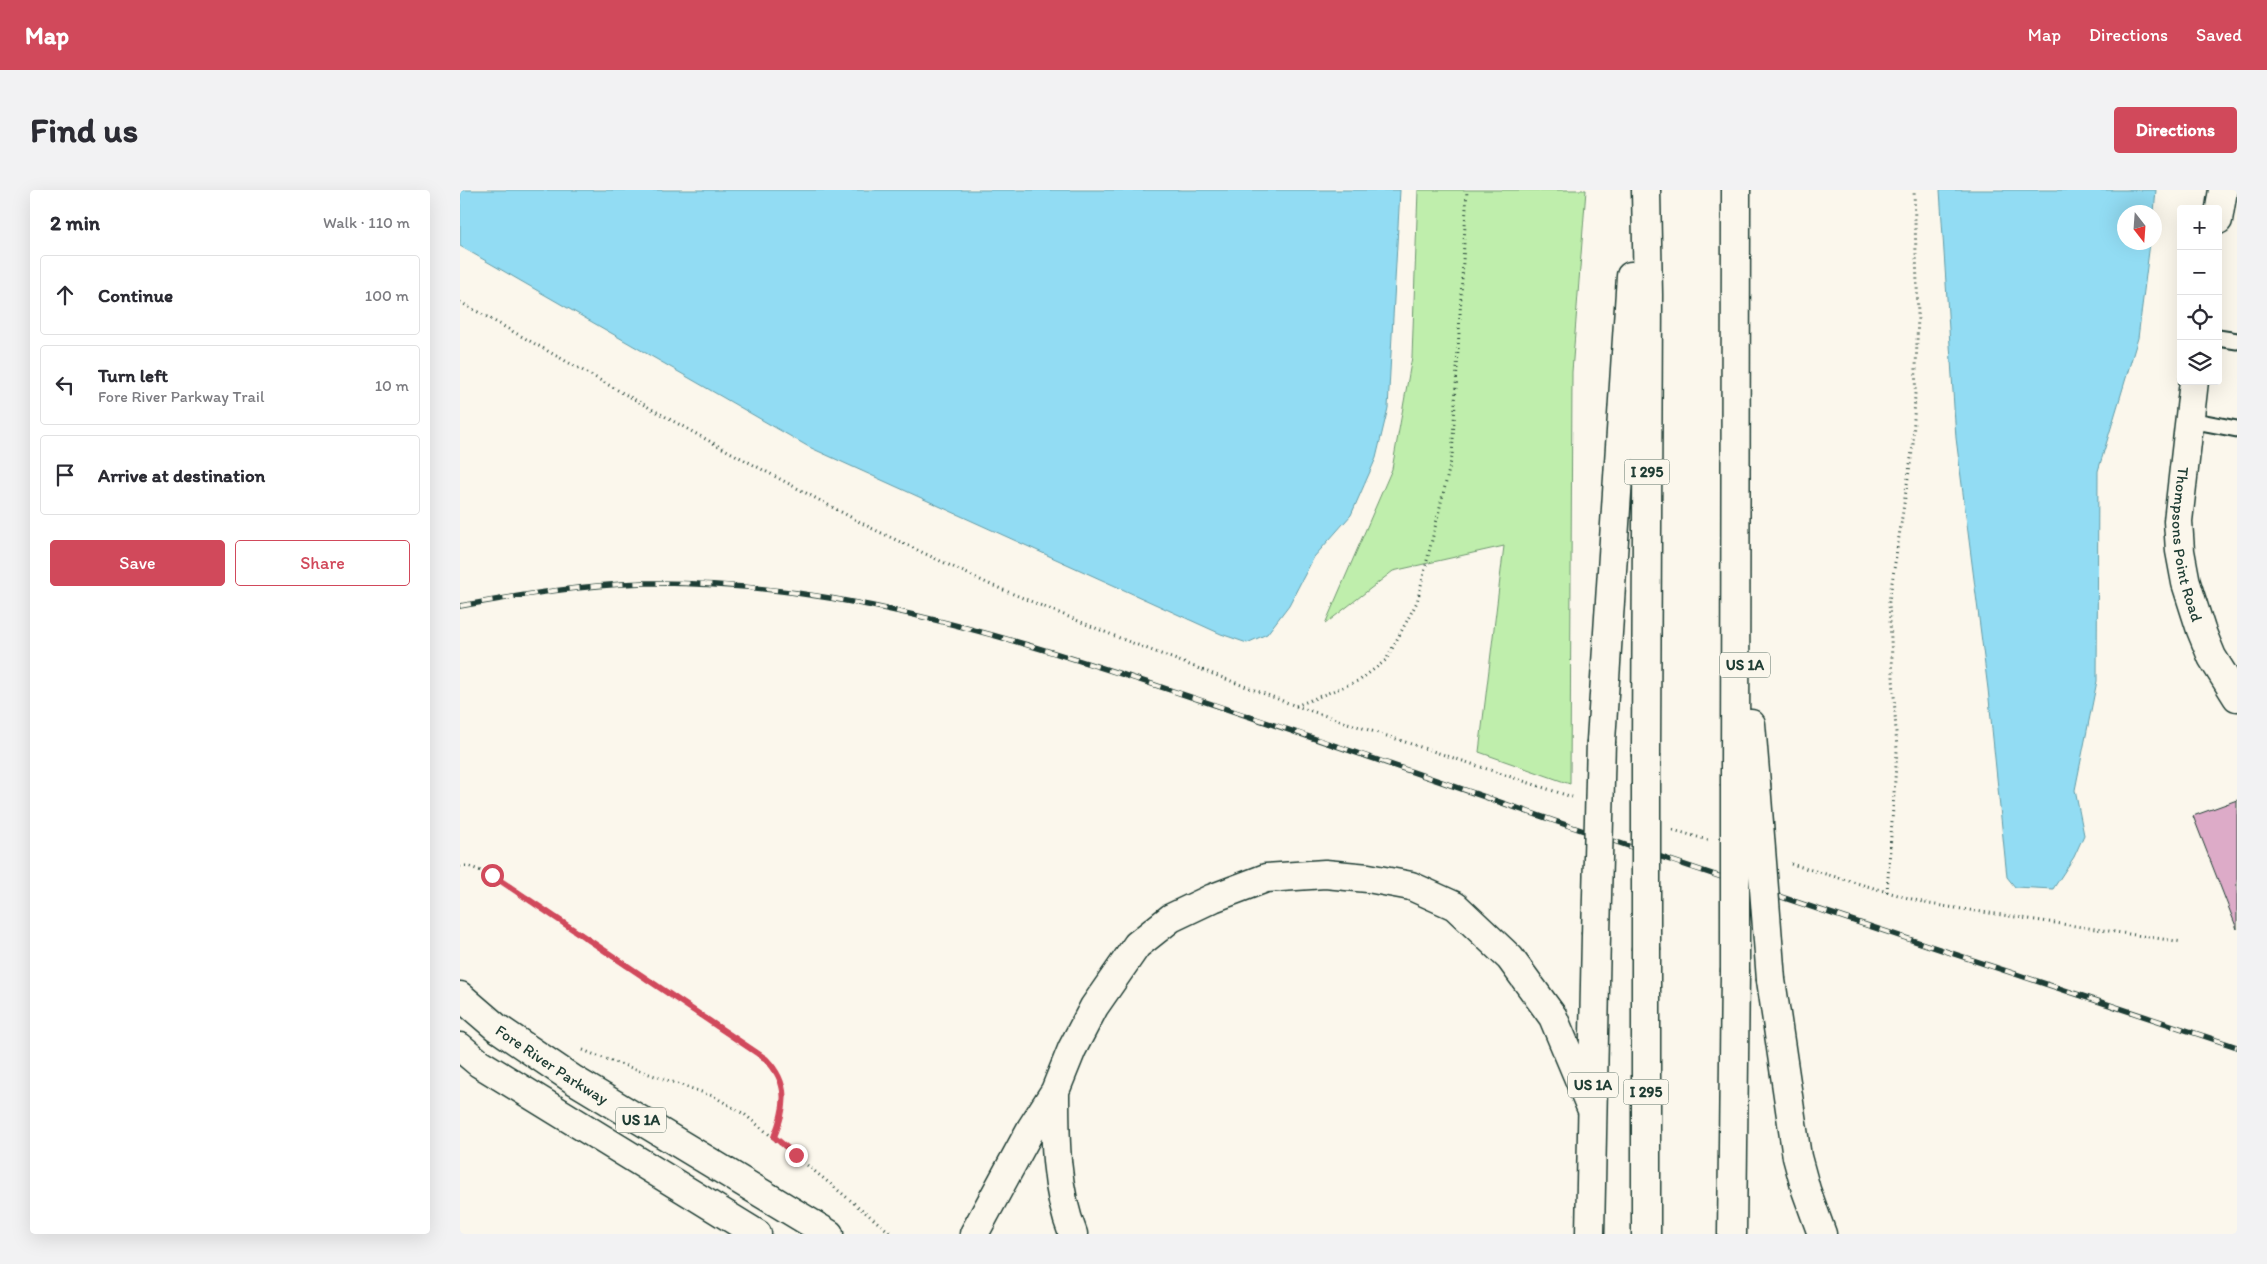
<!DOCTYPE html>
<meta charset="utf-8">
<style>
:root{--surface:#fff;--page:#f2f2f3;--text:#2b2b33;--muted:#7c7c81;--line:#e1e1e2;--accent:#d1495b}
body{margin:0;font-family:Itim,sans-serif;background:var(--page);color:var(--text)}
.controls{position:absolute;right:15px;top:15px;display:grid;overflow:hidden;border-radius:5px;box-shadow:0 5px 20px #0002}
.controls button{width:45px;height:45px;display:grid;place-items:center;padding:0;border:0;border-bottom:1px solid var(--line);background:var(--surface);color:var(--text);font:25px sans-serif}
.compass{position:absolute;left:1657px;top:15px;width:45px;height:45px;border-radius:50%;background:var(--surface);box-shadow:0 5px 20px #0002;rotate:163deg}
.stop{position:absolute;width:15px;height:15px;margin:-11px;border:4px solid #d1495b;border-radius:50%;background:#fff}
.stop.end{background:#d1495b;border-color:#fff;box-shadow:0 1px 5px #0008}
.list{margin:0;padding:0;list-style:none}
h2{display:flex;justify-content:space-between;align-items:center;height:65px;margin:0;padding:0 20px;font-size:21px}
h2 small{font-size:16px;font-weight:400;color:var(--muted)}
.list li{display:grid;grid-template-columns:32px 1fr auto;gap:15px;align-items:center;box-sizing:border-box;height:80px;margin:0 10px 10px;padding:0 10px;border:1px solid var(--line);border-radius:5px}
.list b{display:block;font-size:19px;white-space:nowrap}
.list p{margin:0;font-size:16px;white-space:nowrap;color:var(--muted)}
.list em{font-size:16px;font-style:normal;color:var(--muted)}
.actions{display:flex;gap:10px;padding:15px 20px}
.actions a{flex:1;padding:11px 0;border:1px solid var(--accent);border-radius:5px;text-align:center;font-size:18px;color:var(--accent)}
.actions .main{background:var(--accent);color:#fff}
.icon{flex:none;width:28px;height:28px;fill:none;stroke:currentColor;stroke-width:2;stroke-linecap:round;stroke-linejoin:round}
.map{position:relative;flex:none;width:1777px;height:1044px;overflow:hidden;border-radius:5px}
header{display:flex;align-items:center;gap:30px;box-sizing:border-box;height:70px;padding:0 25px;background:var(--accent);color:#fff}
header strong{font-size:24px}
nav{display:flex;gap:28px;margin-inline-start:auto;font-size:18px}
.intro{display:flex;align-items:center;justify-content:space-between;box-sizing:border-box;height:120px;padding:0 30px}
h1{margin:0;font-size:35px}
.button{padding:12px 22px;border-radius:5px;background:var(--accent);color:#fff;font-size:18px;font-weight:700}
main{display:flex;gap:30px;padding:0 30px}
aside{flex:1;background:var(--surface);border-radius:5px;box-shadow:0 5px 20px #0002}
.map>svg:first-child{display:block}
.green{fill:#bfeeac;stroke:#6f9670}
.water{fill:#92dcf3;stroke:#649ca7}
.building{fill:#ddabc8;stroke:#1f3d34}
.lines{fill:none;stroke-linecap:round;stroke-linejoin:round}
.lane-casing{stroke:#1f3d34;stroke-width:19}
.street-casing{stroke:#1f3d34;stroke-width:31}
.primary-casing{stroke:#1f3d34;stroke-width:31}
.highway-casing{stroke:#1f3d34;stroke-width:31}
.path{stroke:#1f3d34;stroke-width:3;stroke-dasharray:1 4;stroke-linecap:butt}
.lane{stroke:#fbf7ec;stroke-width:15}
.street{stroke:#fbf7ec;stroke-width:28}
.primary{stroke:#fbf7ec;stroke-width:28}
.highway{stroke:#fbf7ec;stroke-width:28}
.rail-casing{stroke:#1f3d34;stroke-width:5.5}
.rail{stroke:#fbf7ec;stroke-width:4;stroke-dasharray:11;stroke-linecap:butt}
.highway-bridge-casing{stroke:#1f3d34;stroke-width:31;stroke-linecap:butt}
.highway-bridge{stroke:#fbf7ec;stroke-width:28}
.route{stroke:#d1495b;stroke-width:6}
.labels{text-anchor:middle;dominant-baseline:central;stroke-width:4.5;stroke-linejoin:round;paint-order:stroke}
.shield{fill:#fbf7ec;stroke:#61756b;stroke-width:1}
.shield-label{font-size:15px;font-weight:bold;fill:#1f3d34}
.street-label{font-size:16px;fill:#1f3d34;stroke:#fbf7ec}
</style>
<header>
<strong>Map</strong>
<nav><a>Map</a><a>Directions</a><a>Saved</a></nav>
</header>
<div class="intro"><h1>Find us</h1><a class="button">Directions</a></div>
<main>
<aside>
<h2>2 min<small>Walk · 110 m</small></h2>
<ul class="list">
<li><svg class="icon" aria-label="ahead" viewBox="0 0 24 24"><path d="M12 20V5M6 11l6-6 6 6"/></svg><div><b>Continue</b></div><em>100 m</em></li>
<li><svg class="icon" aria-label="left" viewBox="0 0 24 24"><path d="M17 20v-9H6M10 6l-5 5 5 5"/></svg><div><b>Turn left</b><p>Fore River Parkway Trail</p></div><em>10 m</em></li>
<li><svg class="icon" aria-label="arrive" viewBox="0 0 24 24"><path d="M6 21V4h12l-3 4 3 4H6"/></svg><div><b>Arrive at destination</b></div></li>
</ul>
<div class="actions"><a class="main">Save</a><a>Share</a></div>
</aside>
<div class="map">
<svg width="1777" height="1044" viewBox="0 0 1777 1044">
<rect width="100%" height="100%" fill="#fbf7ec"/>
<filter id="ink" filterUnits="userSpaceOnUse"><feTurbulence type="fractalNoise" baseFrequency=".02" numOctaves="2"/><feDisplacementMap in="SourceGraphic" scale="10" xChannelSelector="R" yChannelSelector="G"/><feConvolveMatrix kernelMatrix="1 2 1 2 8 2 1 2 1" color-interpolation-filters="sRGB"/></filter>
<g filter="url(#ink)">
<!-- green -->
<path class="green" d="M 958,0 L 1126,0 L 1112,182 L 1110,594 L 1019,562 L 1044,356 L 933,381 L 865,434 L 932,279 L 952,167 Z"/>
<!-- water -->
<path class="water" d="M 0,0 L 940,0 L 928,218 L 916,268 L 891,325 L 854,367 L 829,415 L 807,444 L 787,453 L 761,444 L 349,257 L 0,56 Z
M 1480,0 L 1696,0 L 1694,22 L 1664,22 L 1664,52 L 1690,53 L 1678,148 L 1638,281 L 1637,491 L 1615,600 L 1624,645 L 1614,667 L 1593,699 L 1555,697 L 1547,687 L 1528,499 L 1496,248 Z"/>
<!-- building -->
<path class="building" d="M 1777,610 L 1777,739 L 1733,626 Z"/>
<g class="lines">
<!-- lane casing -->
<g class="lane-casing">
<path id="lane" d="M 1758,148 L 1777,151
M 1730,230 L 1777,239"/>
</g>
<!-- street casing -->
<g class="street-casing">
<g id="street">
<path d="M 1758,30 L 1763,0"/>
<path id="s1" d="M 1734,191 L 1718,331 L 1720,361 L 1726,393 L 1741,440 L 1752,467 L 1777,507"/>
</g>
</g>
<!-- primary casing -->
<g class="primary-casing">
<g id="primary">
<path id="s2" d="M 0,806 L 36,837 L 114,890 L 369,1044"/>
<path d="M 0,857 L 19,873 L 297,1044"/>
</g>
</g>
<!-- highway casing -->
<g class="highway-casing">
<path id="highway" d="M 1291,534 L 1296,594
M 1141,551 L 1171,86
M 1186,564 L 1188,105 L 1186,0
M 1275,594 L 1276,0
M 1311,790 L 1337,967 L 1346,1000 L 1362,1044
M 595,901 C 595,948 595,999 613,1044
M 514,1044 L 572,937 L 595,901 L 612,859 L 634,817 L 677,755 L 711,728 L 753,708 L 806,688 L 865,684 L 908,688 L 951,696 L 995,716 L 1050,768 L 1093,827 L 1132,920
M 1130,1044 L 1136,745
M 1186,1044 L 1186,760
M 1272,1044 L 1275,782"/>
</g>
<!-- path -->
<path class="path" d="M 0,112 L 240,246 L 411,338 L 529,394 L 662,449 L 836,516 L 1112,607
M 836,516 L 900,490 L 926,470 L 957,412 L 992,267 L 1007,0
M 1213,640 L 1248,650
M 1331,674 L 1469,714 L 1722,752
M 0,676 L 8,676 L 32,685 L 306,869 C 330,894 326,917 314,947
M 1427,702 L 1437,561 L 1429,412 L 1453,255 L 1458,126 L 1454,0
M 123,860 L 140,867 L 253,906 L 284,924 L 432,1044"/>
<!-- lane -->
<use href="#lane" class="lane"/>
<!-- street -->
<use href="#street" class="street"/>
<!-- primary -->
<use href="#primary" class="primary"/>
<!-- highway -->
<use href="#highway" class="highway"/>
<!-- rail casing -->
<g class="rail-casing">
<path id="rail" d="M 0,416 C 61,405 122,395 184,393 C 366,390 540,444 710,500 C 834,541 957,583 1080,626 C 1311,705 1545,780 1777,857"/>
</g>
<!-- rail -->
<use href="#rail" class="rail"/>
<!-- highway-bridge casing -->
<g class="highway-bridge-casing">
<path id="highway-bridge" d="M 1296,594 L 1311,790
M 1136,745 L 1141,551
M 1186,760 L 1186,564
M 1275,782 L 1275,594"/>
</g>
<!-- highway-bridge -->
<use href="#highway-bridge" class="highway-bridge"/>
</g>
</g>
<g class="lines" filter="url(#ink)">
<!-- route -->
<path class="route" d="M 32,685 L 306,869 C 330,894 326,917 314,947 L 336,965"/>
</g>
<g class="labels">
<!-- shield labels -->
<g class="shield">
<rect x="1164.5" y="269.5" width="45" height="25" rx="4"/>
<rect x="1260" y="462.5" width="50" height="25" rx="4"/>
<rect x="1108" y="882.5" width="50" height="25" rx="4"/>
<rect x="1163.5" y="889.5" width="45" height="25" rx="4"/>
<rect x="156" y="917.5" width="50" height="25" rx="4"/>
</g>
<g class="shield-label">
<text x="1187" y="282">I 295</text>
<text x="1285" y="475">US 1A</text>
<text x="1133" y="895">US 1A</text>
<text x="1186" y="902">I 295</text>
<text x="181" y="930">US 1A</text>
</g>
<!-- street labels -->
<g class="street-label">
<text stroke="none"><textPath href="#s1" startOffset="165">Thompsons Point Road</textPath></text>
<text stroke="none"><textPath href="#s2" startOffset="115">Fore River Parkway</textPath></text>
</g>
</g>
</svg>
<div class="controls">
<button>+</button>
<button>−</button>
<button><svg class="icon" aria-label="locate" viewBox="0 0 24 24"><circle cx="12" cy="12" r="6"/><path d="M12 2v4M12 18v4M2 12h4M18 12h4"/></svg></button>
<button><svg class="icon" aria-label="layers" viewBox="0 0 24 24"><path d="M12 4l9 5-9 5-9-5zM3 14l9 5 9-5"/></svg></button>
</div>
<svg class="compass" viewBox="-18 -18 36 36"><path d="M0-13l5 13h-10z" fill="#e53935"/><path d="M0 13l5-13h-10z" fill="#7c7c81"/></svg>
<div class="stop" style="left:32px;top:685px"></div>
<div class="stop end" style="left:336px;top:965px"></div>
</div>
</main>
